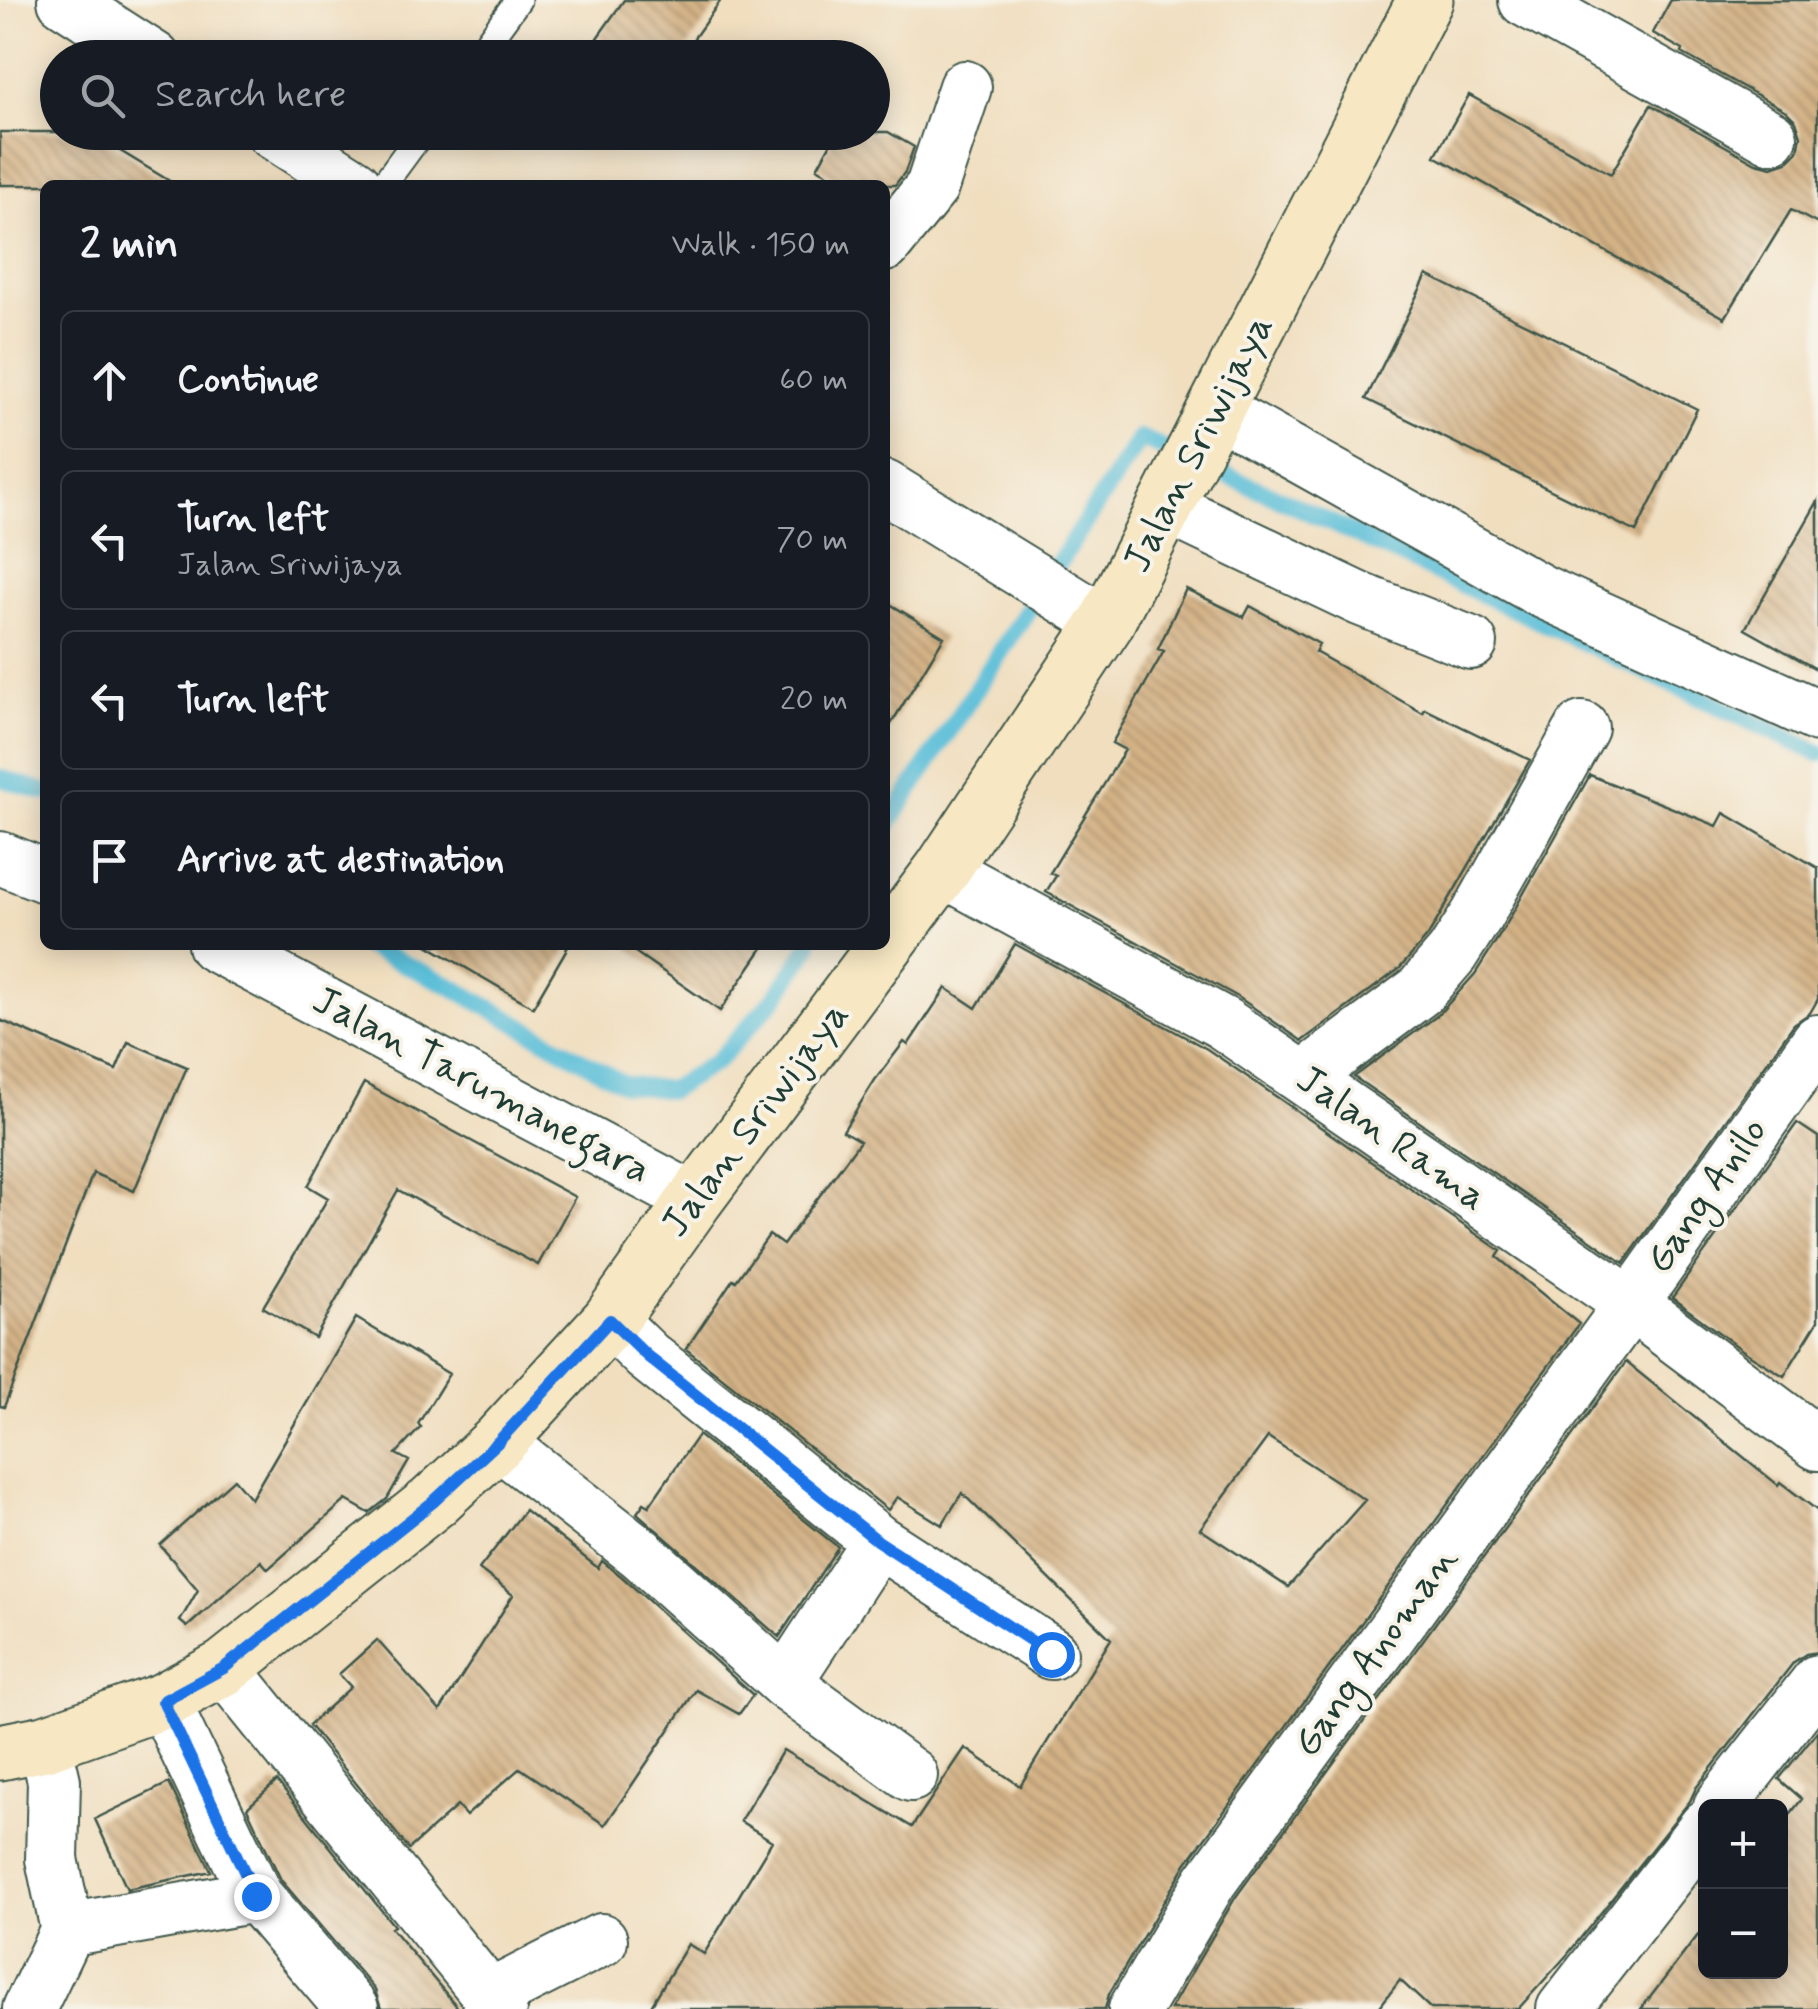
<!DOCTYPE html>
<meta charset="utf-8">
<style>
:root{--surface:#171b24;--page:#242831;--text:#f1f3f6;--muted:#9ea1a6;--line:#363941}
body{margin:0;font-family:Mynerve,sans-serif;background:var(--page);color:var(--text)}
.controls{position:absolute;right:30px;bottom:30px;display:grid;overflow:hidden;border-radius:15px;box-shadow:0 5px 25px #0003}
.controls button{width:90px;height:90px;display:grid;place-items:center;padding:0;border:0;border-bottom:2px solid var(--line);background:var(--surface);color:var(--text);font:50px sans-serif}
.stop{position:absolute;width:30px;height:30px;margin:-22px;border:8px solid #1a73e8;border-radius:50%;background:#fff}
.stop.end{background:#1a73e8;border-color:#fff;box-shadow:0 2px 10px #0008}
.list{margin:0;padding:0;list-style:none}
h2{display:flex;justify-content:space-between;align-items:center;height:130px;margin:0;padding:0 40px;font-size:42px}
h2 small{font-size:32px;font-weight:400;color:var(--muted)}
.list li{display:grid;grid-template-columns:65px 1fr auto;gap:30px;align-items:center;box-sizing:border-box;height:140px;margin:0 20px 20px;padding:0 20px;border:2px solid var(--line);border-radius:15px}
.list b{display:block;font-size:38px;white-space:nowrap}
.list p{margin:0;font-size:32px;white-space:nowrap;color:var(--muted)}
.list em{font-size:32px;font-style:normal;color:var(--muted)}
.icon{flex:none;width:55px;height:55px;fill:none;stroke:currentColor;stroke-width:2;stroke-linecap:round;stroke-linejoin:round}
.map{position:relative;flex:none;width:1818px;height:2009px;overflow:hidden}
.search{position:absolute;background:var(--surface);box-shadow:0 5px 25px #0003;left:40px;top:40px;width:850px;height:110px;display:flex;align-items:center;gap:25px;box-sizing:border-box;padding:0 35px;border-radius:55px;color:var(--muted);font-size:38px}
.panel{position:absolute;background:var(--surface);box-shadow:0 5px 25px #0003;left:40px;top:180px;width:850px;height:770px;border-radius:15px}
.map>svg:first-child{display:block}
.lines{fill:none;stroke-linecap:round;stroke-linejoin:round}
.stream{stroke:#5abed8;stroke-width:18}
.building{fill:url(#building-back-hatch);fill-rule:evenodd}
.service-casing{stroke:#3e5549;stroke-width:29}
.minor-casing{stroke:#3e5549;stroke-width:56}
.secondary-casing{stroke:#3e5549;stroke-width:59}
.service{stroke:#fff;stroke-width:25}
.minor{stroke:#fff;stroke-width:52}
.secondary{stroke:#f7e8c3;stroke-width:55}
.route{stroke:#1a73e8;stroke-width:12}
.labels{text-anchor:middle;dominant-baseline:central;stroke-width:8;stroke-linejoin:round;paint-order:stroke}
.street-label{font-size:40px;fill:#1f3d34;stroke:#f7f3e8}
</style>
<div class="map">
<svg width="1818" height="2009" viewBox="0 0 1818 2009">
<defs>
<pattern id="building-back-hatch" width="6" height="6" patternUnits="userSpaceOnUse" patternTransform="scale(2.5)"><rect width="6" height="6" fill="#d4b286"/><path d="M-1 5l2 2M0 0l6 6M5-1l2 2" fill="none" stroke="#ab926e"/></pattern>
</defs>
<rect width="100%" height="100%" fill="#f7f3e8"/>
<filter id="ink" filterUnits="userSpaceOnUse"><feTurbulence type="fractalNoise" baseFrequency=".01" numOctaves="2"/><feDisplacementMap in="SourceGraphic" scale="20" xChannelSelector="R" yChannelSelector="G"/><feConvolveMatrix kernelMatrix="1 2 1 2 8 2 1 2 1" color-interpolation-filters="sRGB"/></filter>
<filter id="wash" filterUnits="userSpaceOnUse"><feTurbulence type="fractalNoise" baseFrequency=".0048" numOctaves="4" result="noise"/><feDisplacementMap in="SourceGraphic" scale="40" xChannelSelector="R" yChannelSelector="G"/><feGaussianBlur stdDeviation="2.25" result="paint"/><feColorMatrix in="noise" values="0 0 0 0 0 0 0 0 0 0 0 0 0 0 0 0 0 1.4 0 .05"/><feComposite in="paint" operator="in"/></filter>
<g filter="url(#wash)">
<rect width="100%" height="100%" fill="#f0debf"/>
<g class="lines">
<!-- stream -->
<path class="stream" d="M 0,778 L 45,792
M 885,829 L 1140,438 L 1281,499 L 1818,753
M 364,945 L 447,984 L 624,1084 L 670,1090 L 716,1062 L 776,997 L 810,945"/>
</g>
<g id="blocks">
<!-- building -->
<path class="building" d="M 624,0 L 721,0 L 680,58 L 625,58 L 597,38 Z
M 1671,0 L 1818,0 L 1818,224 L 1791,210 L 1725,318 L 1435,156 L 1469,95 L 1611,174 L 1651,105 L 1756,163 L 1772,167 L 1787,162 L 1798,151 L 1801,136 L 1796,121 L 1786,111 L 1682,53 L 1683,50 L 1653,33 Z
M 0,132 L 89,132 L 176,185 L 0,185 Z
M 837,132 L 888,132 L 914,147 L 905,172 L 895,185 L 848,185 L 817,168 Z
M 1427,275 L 1697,409 L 1636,532 L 1366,399 Z
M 1818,501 L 1818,670 L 1745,629 Z
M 1186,589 L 1244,617 L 1250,606 L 1319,644 L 1315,652 L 1423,713 L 1425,709 L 1530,760 L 1428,936 L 1399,969 L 1302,1041 L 1238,997 L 1046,892 L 1056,876 L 1050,873 L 1125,750 L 1112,743 L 1164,651 L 1158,649 Z
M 885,601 L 944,637 L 885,734 Z
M 1590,775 L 1717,826 L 1724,813 L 1818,868 L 1818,999 L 1810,1013 L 1794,1024 L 1624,1263 L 1354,1077 L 1438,1015 L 1475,974 L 1503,930 Z
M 1015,944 L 1207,1049 L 1501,1251 L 1497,1257 L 1579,1324 L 1186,1864 L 1109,1994 L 1105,2009 L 649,2009 L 688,1944 L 704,1954 L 772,1841 L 740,1821 L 783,1750 L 912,1827 L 965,1748 L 1020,1786 L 1111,1639 L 962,1493 L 942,1525 L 897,1497 L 888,1510 L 686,1349 L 733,1279 L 736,1281 L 769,1235 L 783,1245 L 860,1141 L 843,1131 L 875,1080 L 904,1042 L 908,1045 L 946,988 L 976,1008 ZM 1268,1437 L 1365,1500 L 1288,1587 L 1200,1529 Z
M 427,945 L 569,945 L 533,1007 Z
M 625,945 L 765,945 L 720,1011 Z
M 0,1020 L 116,1070 L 128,1042 L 187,1067 L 134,1191 L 93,1173 L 4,1407 L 0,1406 Z
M 364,1083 L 575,1197 L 538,1265 L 398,1190 L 315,1338 L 263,1307 L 328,1198 L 308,1186 Z
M 1797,1123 L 1818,1137 L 1818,1321 L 1784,1376 L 1745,1352 L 1672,1298 Z
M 356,1318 L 449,1374 L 418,1424 L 421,1427 L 396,1454 L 409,1461 L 387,1499 L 369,1513 L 346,1500 L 268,1569 L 261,1561 L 187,1627 L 180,1621 L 198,1590 L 160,1545 L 234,1479 L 251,1499 Z
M 1626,1362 L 1778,1485 L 1780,1482 L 1818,1511 L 1818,1652 L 1806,1654 L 1794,1662 L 1696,1788 L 1690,1801 L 1567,1955 L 1518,2009 L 1431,2009 L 1400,1980 L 1378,2009 L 1170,2009 L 1235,1898 Z
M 698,1435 L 838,1547 L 779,1637 L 637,1513 L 644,1503 L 649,1506 Z
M 525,1510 L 598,1568 L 602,1561 L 621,1576 L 753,1695 L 739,1714 L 696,1690 L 605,1825 L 520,1768 L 466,1816 L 457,1806 L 409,1849 L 309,1725 L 351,1687 L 339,1674 L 377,1640 L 440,1711 L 513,1595 L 479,1569 Z
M 1818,1730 L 1818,2009 L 1641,2009 L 1706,1925 L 1706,1972 L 1780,1972 L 1780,1827 L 1802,1799 L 1779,1779 Z
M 277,1781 L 394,1926 L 391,1928 L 459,2009 L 381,2009 L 375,1990 L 281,1880 L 247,1808 Z
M 169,1783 L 211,1871 L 127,1889 L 95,1819 Z"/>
</g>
</g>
<g filter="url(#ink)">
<use href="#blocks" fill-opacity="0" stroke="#3e5549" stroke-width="2.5"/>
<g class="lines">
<!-- service casing -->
<g class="service-casing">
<path id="service" d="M 476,58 L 518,0
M 383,185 L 422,132"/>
</g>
<!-- minor casing -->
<g class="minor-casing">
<path id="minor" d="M 64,0 L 154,58
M 1525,0 L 1771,137
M 272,132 L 355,185
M 885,245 L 932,187 L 965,87
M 1218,411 L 1541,591 L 1818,716
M 885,487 L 1106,623
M 1166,507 L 1360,599 L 1471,643
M 0,858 L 45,876
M 942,870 L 1223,1023 L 1631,1304 L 1818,1444
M 214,945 L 695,1200
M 1303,1078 L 1420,991 L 1452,954 L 1477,915 L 1582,728
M 610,1320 L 647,1356 L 878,1541 L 1051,1653
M 498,1442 L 640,1553 L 785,1683 L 911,1775
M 224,1668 L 500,2009
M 785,1683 L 878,1541
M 163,1701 L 256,1896
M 1720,1806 L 1818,1681
M 67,1930 L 256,1896 L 352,2009
M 488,1997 L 601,1940
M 29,2009 L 67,1930 L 52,1859 L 54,1781 L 45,1743
M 1135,2009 L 1210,1882 L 1631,1304 L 1818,1041
M 1563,2009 L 1706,1826"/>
</g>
<!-- secondary casing -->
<g class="secondary-casing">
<path id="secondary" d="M 0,1752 L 45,1743 L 163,1701 L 224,1668 L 433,1502 L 498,1442 L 610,1320 L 695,1200 L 942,870 L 1106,623 L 1425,0"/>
</g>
<!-- service -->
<use href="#service" class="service"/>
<!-- minor -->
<use href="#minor" class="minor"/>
<!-- secondary -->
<use href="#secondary" class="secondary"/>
</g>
</g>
<g class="lines" filter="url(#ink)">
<!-- route -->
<path class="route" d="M 256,1896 L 163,1701 L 224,1668 L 433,1502 L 498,1442 L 610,1320 L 647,1356 L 878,1541 L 1051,1654"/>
</g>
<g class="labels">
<!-- street labels -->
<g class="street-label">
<text transform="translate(1199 444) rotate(-63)">Jalan Sriwijaya</text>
<text transform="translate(481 1086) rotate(28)">Jalan Tarumanegara</text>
<text transform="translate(756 1120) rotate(-53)">Jalan Sriwijaya</text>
<text transform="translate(1391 1139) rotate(35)">Jalan Rama</text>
<text transform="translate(1707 1196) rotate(-55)">Gang Anilo</text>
<text transform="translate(1376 1652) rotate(-54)">Gang Anoman</text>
</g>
</g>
</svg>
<div class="controls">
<button>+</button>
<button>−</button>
</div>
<div class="stop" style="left:1051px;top:1654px"></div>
<div class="stop end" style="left:256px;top:1896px"></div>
<div class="search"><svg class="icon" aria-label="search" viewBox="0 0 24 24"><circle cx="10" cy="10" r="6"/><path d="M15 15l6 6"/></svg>Search here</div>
<section class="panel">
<h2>2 min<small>Walk · 150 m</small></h2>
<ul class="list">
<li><svg class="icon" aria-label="ahead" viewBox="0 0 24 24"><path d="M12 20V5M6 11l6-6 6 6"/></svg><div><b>Continue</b></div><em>60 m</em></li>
<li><svg class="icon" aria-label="left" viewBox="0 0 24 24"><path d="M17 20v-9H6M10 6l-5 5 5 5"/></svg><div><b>Turn left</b><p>Jalan Sriwijaya</p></div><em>70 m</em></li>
<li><svg class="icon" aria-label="left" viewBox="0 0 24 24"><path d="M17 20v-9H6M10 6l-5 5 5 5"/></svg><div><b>Turn left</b></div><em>20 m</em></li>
<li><svg class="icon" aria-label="arrive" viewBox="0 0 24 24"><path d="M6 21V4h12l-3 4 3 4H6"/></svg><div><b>Arrive at destination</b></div></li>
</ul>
</section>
</div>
